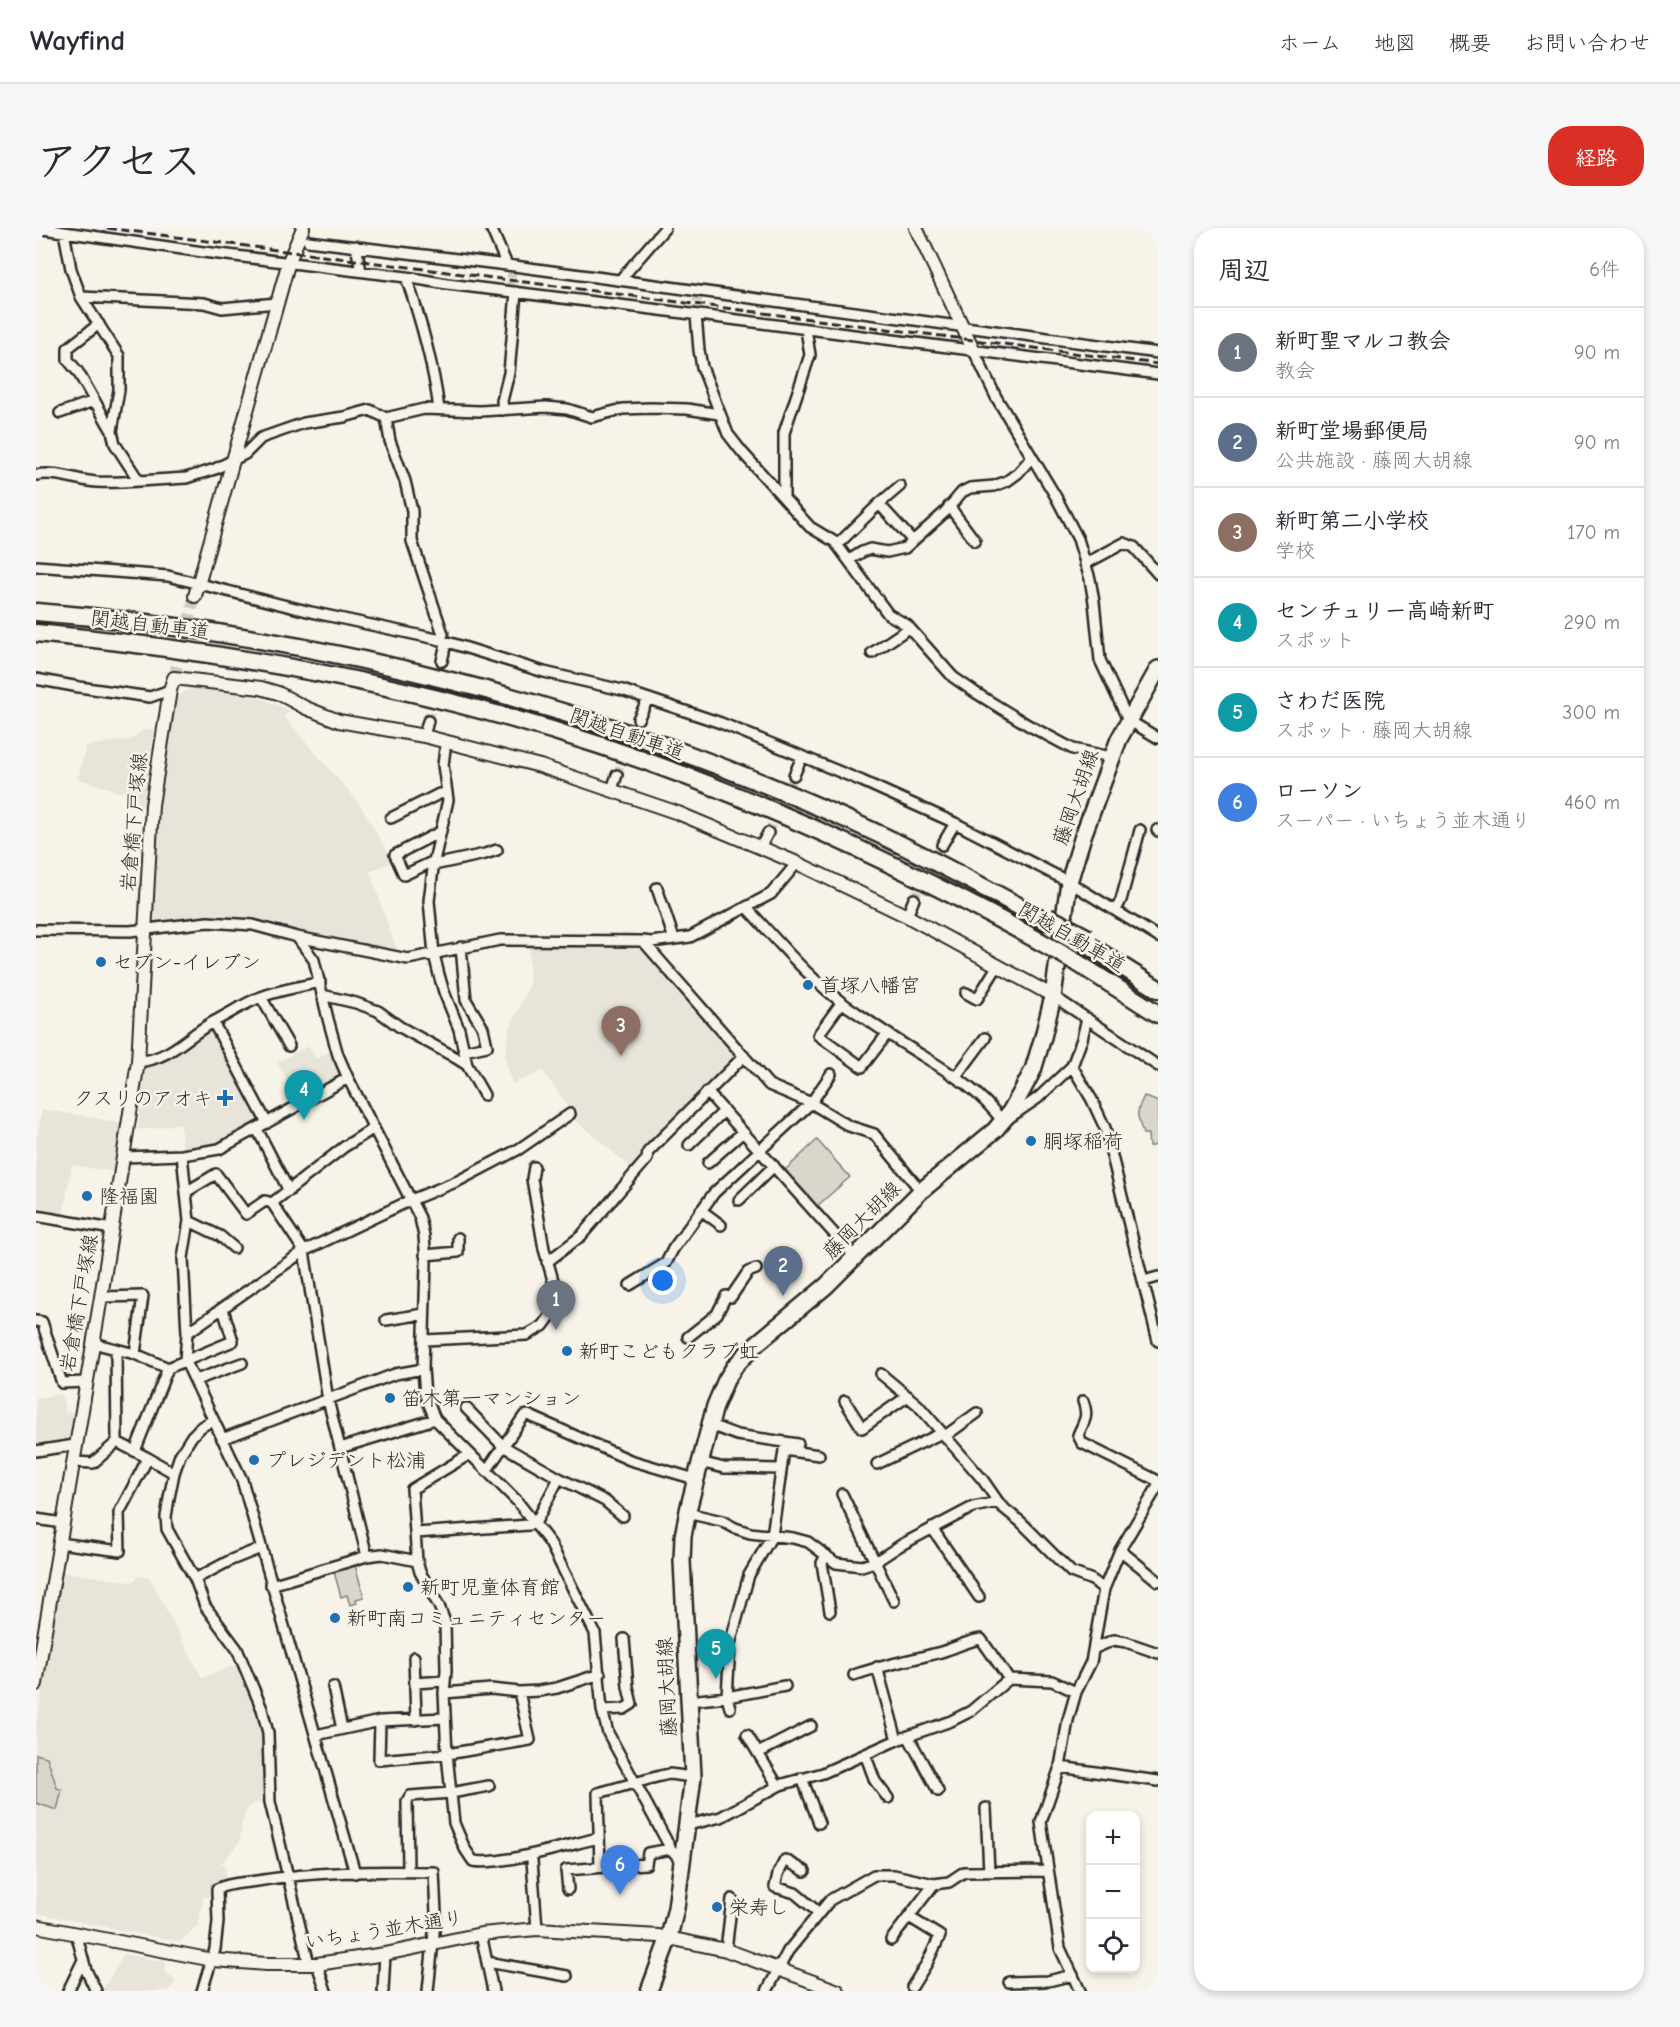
<!DOCTYPE html>
<html lang="ja">
<meta charset="utf-8">
<style>
:root{--surface:#fff;--page:#f7f7f7;--text:#2b2b33;--muted:#7c7c81;--line:#e1e1e2;--accent:#d93025}
body{margin:0;font-family:"Comic Neue","Klee One",sans-serif;background:var(--page);color:var(--text)}
.controls{position:absolute;right:18px;bottom:18px;display:grid;overflow:hidden;border-radius:12px;box-shadow:0 3px 9px #0003}
.controls button{width:54px;height:54px;display:grid;place-items:center;padding:0;border:0;border-bottom:2px solid var(--line);background:var(--surface);color:var(--text);font:30px sans-serif}
.you{position:absolute;left:627px;top:1053px;width:21px;height:21px;margin:-15px;border:4px solid #fff;border-radius:50%;background:#1a73e8;box-shadow:0 0 0 9px #1a73e833}
.badge{display:grid;place-items:center;width:39px;height:39px;border-radius:50%;background:var(--accent);color:#fff;font-size:20px;font-weight:700}
.pin{position:absolute;translate:-50% -50px;filter:drop-shadow(0 2px 3px #0008)}
.pin::after{content:'';position:absolute;top:32px;width:21px;height:18px;background:inherit;clip-path:polygon(0 0,100% 0,50% 100%)}
.list{margin:0;padding:0;list-style:none}
h2{display:flex;justify-content:space-between;align-items:center;height:78px;margin:0;padding:0 24px;font-size:26px}
h2 small{font-size:20px;font-weight:400;color:var(--muted)}
.list li{display:grid;grid-template-columns:39px 1fr auto;gap:18px;align-items:center;box-sizing:border-box;height:90px;padding:0 24px;border-top:2px solid var(--line)}
.list b{display:block;font-size:22px;white-space:nowrap}
.list p{margin:0;font-size:20px;white-space:nowrap;color:var(--muted)}
.list em{font-size:20px;font-style:normal;color:var(--muted)}
.icon{flex:none;width:33px;height:33px;fill:none;stroke:currentColor;stroke-width:2;stroke-linecap:round;stroke-linejoin:round}
.map{position:relative;flex:none;width:1122px;height:1763px;overflow:hidden;border-radius:24px}
header{display:flex;align-items:center;gap:36px;box-sizing:border-box;height:84px;padding:0 30px;background:var(--surface);border-bottom:2px solid var(--line)}
header strong{font-size:28px}
nav{display:flex;gap:33px;margin-inline-start:auto;font-size:21px}
.intro{display:flex;align-items:center;justify-content:space-between;box-sizing:border-box;height:144px;padding:0 36px}
h1{margin:0;font-size:42px}
.button{padding:15px 27px;border-radius:24px;background:var(--accent);color:#fff;font-size:21px;font-weight:700}
main{display:flex;gap:36px;padding:0 36px}
aside{flex:1;background:var(--surface);border-radius:24px;box-shadow:0 3px 9px #0003}
.map>svg:first-child{display:block}
.built{fill:#e8e4da}
.green{fill:#dad6cc;stroke:#82807c;stroke-width:1.5}
.lines{fill:none;stroke-linecap:round;stroke-linejoin:round}
.minor-tunnel{stroke:#cecbc2;stroke-width:9;stroke-dasharray:9 4.5;stroke-linecap:butt}
.tertiary-tunnel{stroke:#cecbc2;stroke-width:12;stroke-dasharray:12 6;stroke-linecap:butt}
.minor-casing{stroke:#2b2b2b;stroke-width:14}
.tertiary-casing{stroke:#2b2b2b;stroke-width:16}
.primary-casing{stroke:#2b2b2b;stroke-width:20}
.motorway-casing{stroke:#2b2b2b;stroke-width:21}
.minor{stroke:#f7f3e8;stroke-width:9}
.tertiary{stroke:#f7f3e8;stroke-width:12}
.primary{stroke:#f7f3e8;stroke-width:15}
.motorway{stroke:#f7f3e8;stroke-width:16}
.rail{stroke:#2b2b2b;stroke-width:3;stroke-dasharray:9 4.5;stroke-linecap:butt}
.motorway-bridge-casing{stroke:#2b2b2b;stroke-width:21;stroke-linecap:butt}
.motorway-bridge{stroke:#f7f3e8;stroke-width:16}
.poi-dot{fill:#1f6fb2;stroke:#f7f3e8;stroke-width:2}
.labels{text-anchor:middle;dominant-baseline:central;stroke-width:5;stroke-linejoin:round;paint-order:stroke}
.street-label{font-size:20px;fill:#2b2b2b;stroke:#f7f3e8}
.poi-label{font-size:20px;fill:#2b2b2b;stroke:#f7f3e8;text-anchor:start}
</style>
<header>
<strong>Wayfind</strong>
<nav><a>ホーム</a><a>地図</a><a>概要</a><a>お問い合わせ</a></nav>
</header>
<div class="intro"><h1>アクセス</h1><a class="button">経路</a></div>
<main>
<div class="map">
<svg width="1122" height="1763" viewBox="0 0 1122 1763">
<rect width="100%" height="100%" fill="#f7f3e8"/>
<filter id="ink" filterUnits="userSpaceOnUse"><feTurbulence type="fractalNoise" baseFrequency=".0167" numOctaves="2"/><feDisplacementMap in="SourceGraphic" scale="12" xChannelSelector="R" yChannelSelector="G"/><feConvolveMatrix kernelMatrix="1 2 1 2 8 2 1 2 1" color-interpolation-filters="sRGB"/></filter>
<g filter="url(#ink)">
<!-- built -->
<path class="built" d="M 154,460 L 219,468 L 254,482 L 248,489 L 323,575 L 357,633 L 334,644 L 362,726 L 222,694 L 188,690 L 158,690 L 122,697 L 116,692 L 120,625 L 127,547 L 141,469 Z
M 118,500 L 108,579 L 102,577 L 98,563 L 81,564 L 70,559 L 42,551 L 50,518 L 96,511 L 106,503 Z
M 493,714 L 607,716 L 701,826 L 699,833 L 608,923 L 601,937 L 597,941 L 535,889 L 531,883 L 533,880 L 507,843 L 476,856 L 469,830 L 473,802 L 493,758 Z
M 172,800 L 176,800 L 228,894 L 185,917 L 147,924 L 144,895 L 117,901 L 102,901 L 110,837 L 128,832 L 139,827 Z
M 272,818 L 280,831 L 296,822 L 306,848 L 264,874 L 241,834 Z
M 6,881 L 86,895 L 78,944 L 36,937 L 27,988 L 0,984 L 0,915 Z
M 25,1166 L 30,1185 L 37,1184 L 32,1215 L 0,1220 L 0,1170 Z
M 27,1344 L 96,1354 L 103,1348 L 114,1350 L 166,1450 L 202,1436 L 222,1484 L 229,1506 L 232,1574 L 219,1575 L 212,1579 L 206,1594 L 204,1613 L 185,1636 L 189,1636 L 190,1655 L 176,1657 L 176,1668 L 168,1669 L 162,1697 L 144,1714 L 0,1685 L 0,1575 L 21,1582 L 25,1562 L 21,1560 L 11,1529 L 0,1526 L 0,1498 Z
M 88,1726 L 130,1734 L 129,1744 L 140,1752 L 134,1763 L 66,1763 Z"/>
<!-- green -->
<path class="green" d="M 1108,868 L 1122,874 L 1122,916 L 1113,919 L 1112,906 L 1107,906 C 1101,887 1099,886 1108,868 Z
M 781,912 L 814,949 L 779,980 L 747,944 Z
M 319,1337 L 328,1369 L 320,1371 L 321,1375 L 314,1377 L 311,1367 L 305,1369 L 298,1344 Z
M 0,1526 L 11,1529 L 21,1560 L 26,1562 L 21,1582 L 0,1575 Z"/>
<g class="lines">
<!-- minor-tunnel -->
<path class="minor-tunnel" d="M 473,63 L 477,38
M 660,87 L 662,63
M 392,493 L 406,433
M 581,547 L 602,491
M 732,605 L 758,547
M 878,671 L 906,617"/>
<!-- tertiary-tunnel -->
<path class="tertiary-tunnel" d="M 138,450 L 159,368"/>
<!-- minor casing -->
<g class="minor-casing">
<path id="minor" d="M 0,0 L 167,24 L 370,49 L 411,56 L 616,81 L 1122,146
M 455,0 L 471,37
M 28,4 L 35,41 L 45,69 L 83,128 L 83,162 L 76,203 L 79,216 L 103,253 L 150,250 L 179,241 L 209,226 L 225,210 L 268,195 L 308,189 L 334,182 L 350,190 L 354,213 L 369,253 L 376,283 L 376,313 L 407,406 L 405,412
M 272,13 L 471,37 L 1122,125
M 320,18 L 325,43
M 370,49 C 385,92 397,135 403,181
M 584,52 L 629,0
M 45,69 L 168,75 L 186,80 L 241,75
M 660,87 L 663,122 L 666,139 L 692,206 L 706,224 L 774,299 L 799,314 L 852,386 L 871,397 L 917,449 L 940,465 L 992,497 L 1037,521 L 1075,529
M 63,96 L 32,120 L 32,132 L 42,144 L 76,203
M 938,123 L 960,169 L 1020,269 L 1042,311 L 1054,351 L 1058,374 L 1064,432 L 1092,492 L 1122,510
M 467,182 L 466,173 L 473,145 L 480,64
M 24,185 L 58,173
M 350,190 L 388,181 L 444,183 L 510,179 L 531,181 L 556,189 L 587,181 L 614,180 L 651,181 L 683,186
M 0,247 C 21,243 39,252 60,254 C 74,255 89,254 103,253
M 748,269 L 748,205 L 774,127 L 770,101
M 843,276 L 877,313
M 913,278 L 939,313
M 801,317 L 843,276 L 864,258
M 813,332 L 826,324 L 834,321 L 851,324 L 869,320 L 909,284 L 926,264 L 934,260 L 958,258 L 971,253 L 982,245 L 996,229
M 1049,336 L 1088,315 L 1098,319 L 1122,346
M 0,338 L 132,348 L 275,384 L 405,412 L 508,444 L 586,462 L 685,495 L 826,553 L 919,595 L 1033,654 L 1122,709
M 836,425 L 873,400
M 406,433 L 410,415
M 0,451 L 43,459 L 114,469 L 134,462
M 602,491 L 612,471
M 388,508 L 392,493
M 410,513 L 407,537 L 412,572 L 398,633 L 393,673 L 398,726 L 403,747 L 408,764 L 423,801 L 431,837
M 758,547 L 766,529
M 576,561 L 581,547
M 355,590 L 403,566 L 411,565
M 1121,602 L 1122,603
M 906,617 L 919,595
M 724,620 L 732,605
M 398,633 L 368,647 L 359,627 L 404,604
M 398,637 L 449,626 L 461,622
M 621,660 L 638,711
M 710,679 C 741,712 771,749 808,776 C 830,791 851,806 874,820 C 909,842 941,859 967,894 L 1002,870 L 1036,838 L 1056,872 L 1069,900 L 1122,1113
M 1080,682 L 1085,672 L 1104,602
M 871,688 L 878,671
M 0,702 L 94,703 L 172,694 L 217,697 L 261,709 L 278,732 L 292,791 L 302,827 L 312,850 L 384,990 L 388,1008 L 390,1034 L 387,1141 L 389,1167 L 399,1191 L 481,1273 L 514,1315 L 559,1405 L 566,1482 L 572,1505 L 635,1621 L 646,1634
M 261,709 L 372,731 L 464,712 L 607,713 L 615,714 L 654,709 L 735,666 L 761,635
M 607,713 L 733,857 L 775,875 L 813,898 L 838,906 L 885,963
M 425,719 L 430,772 L 447,800 L 451,818 L 428,823
M 930,765 L 941,771 L 962,737
M 286,767 L 320,775 L 342,783 L 364,799 L 415,827 L 431,837 L 448,867
M 1017,768 L 1122,838
M 225,769 L 253,818
M 806,774 L 782,807 L 826,839 L 851,806
M 177,794 L 231,895
M 102,834 C 137,830 150,808 179,793 C 194,785 209,775 225,769 C 243,762 264,759 284,754
M 1036,838 L 1046,811 L 1051,790
M 920,849 L 949,810
M 671,864 L 819,1029
M 221,901 L 253,963
M 653,917 L 688,883
M 146,927 L 153,993 L 147,1030 L 151,1105 L 149,1132 L 206,1252 L 319,1645
M 88,929 L 146,927 L 183,921 L 312,850
M 672,935 L 707,904
M 150,964 L 180,946 L 210,986 L 229,973 L 236,975 L 268,1023 L 292,1172 L 331,1328
M 703,972 L 738,938
M 236,975 L 308,919 L 338,900
M 665,982 L 685,997
M 0,988 L 76,1001
M 153,993 L 184,1008 L 198,1020
M 389,1027 L 422,1024 L 422,1010
M 511,1034 L 545,1008 L 611,931 L 612,924 L 708,828
M 1108,1053 L 1122,1049
M 594,1057 L 630,1035 L 637,1021 L 678,965 L 775,875 L 795,846
M 65,1069 L 107,1068 L 99,1126
M 695,1069 L 712,1044 L 720,1041
M 350,1092 L 388,1086
M 0,1093 L 6,1094 L 26,1155 L 50,1154
M 151,1105 L 268,1023 L 375,972 L 422,953 L 483,921 L 534,886
M 652,1109 L 681,1086 L 690,1068
M 389,1112 L 491,1107 L 507,1098 L 521,1079 L 519,1059 L 508,1021 L 496,951 L 498,939
M 57,1115 L 99,1126 L 132,1140 L 99,1223
M 80,1122 L 81,1214
M 132,1140 L 197,1113 L 187,1081
M 845,1146 L 882,1177 L 947,1252 L 965,1278 L 985,1294 L 1035,1344 L 1056,1352 L 1068,1361
M 160,1152 L 206,1135
M 809,1173 L 826,1200 L 872,1168
M 1047,1173 C 1053,1189 1048,1193 1042,1207 L 1046,1215 L 1122,1253
M 430,1180 L 467,1218 L 523,1250 L 569,1273 L 587,1288
M 177,1192 L 165,1199 L 156,1208 L 144,1227 L 138,1245 L 133,1270 L 130,1289 L 131,1301 L 159,1351 L 169,1378 L 201,1421 L 226,1481 L 232,1505 L 234,1574 L 273,1736
M 674,1197 L 701,1207 L 762,1216
M 909,1208 L 941,1185
M 186,1211 L 359,1146 L 387,1141
M 304,1220 L 399,1191
M 0,1223 L 39,1217
M 434,1226 L 376,1261 L 381,1333 L 384,1344 L 403,1378 L 409,1394 L 410,1443 L 408,1465 L 411,1526 L 418,1595 L 429,1621 L 437,1633 C 464,1638 532,1617 562,1610
M 37,1234 L 57,1235 L 81,1214 L 112,1230
M 664,1234 L 688,1240 L 745,1241
M 841,1236 L 906,1205
M 451,1242 L 488,1188 L 492,1187 L 594,1232 L 659,1251
M 806,1266 L 858,1373
M 651,1285 L 686,1293 L 699,1300 L 714,1305 L 757,1310 L 772,1314 L 800,1335 L 826,1338 L 839,1334 L 865,1317 L 937,1279 L 962,1274
M 0,1291 L 27,1295
M 896,1300 L 943,1369
M 380,1305 L 493,1297 L 500,1294 L 523,1250
M 23,1315 L 84,1323 L 83,1285 L 112,1230 L 138,1245
M 1084,1322 L 1122,1353
M 790,1327 L 786,1335 L 794,1383
M 159,1351 L 195,1332 L 225,1320
M 235,1357 L 331,1328 L 346,1326 L 381,1333
M 1059,1420 L 1078,1412 L 1090,1414 L 1122,1425
M 378,1429 L 380,1492
M 841,1439 L 861,1512
M 818,1447 C 847,1437 876,1432 905,1424 C 919,1420 931,1413 945,1411 L 973,1451
M 379,1455 L 408,1453
M 297,1459 L 306,1501
M 408,1465 L 455,1461 L 483,1464 L 503,1463 L 521,1460 L 564,1446
M 653,1473 L 691,1469 L 749,1458
M 694,1480 L 691,1469 L 694,1416 L 713,1347 L 736,1308 L 748,1222 L 783,1227
M 566,1482 L 588,1481 L 596,1476 L 592,1459 L 588,1411
M 344,1493 L 343,1532 L 411,1526 L 494,1512 L 483,1464
M 280,1507 L 344,1493 L 409,1490
M 711,1507 L 742,1558
M 872,1508 L 902,1563
M 722,1525 L 775,1498
M 829,1526 L 839,1553 L 852,1570
M 1024,1539 L 1122,1553
M 766,1550 L 783,1595
M 950,1580 L 953,1644
M 652,1597 L 685,1589 L 744,1557 L 787,1545 L 861,1512 L 915,1493 L 935,1483 L 973,1451 L 1016,1453 L 1040,1464
M 496,1632 L 501,1701
M 564,1639 L 562,1565 L 624,1548 L 633,1546 L 657,1549
M 372,1643 L 371,1573 L 374,1568 L 415,1565 L 453,1558
M 769,1643 L 749,1632 L 742,1646 L 739,1659 L 759,1665 L 783,1685
M 532,1661 L 530,1642 L 610,1636 L 612,1625 L 635,1621
M 873,1689 L 904,1708 L 891,1735 L 876,1759
M 40,1705 L 50,1742 L 60,1763
M 445,1706 L 457,1763
M 855,1712 L 898,1656
M 690,1722 L 696,1671
M 451,1734 L 531,1748
M 281,1736 L 290,1763
M 973,1754 L 1012,1753 L 1037,1747
M 32,1763 L 47,1732
M 166,1763 L 179,1721 L 182,1694 L 181,1661 C 192,1655 208,1655 221,1653 C 280,1643 339,1643 398,1644 L 400,1685 L 392,1763
M 347,1763 L 349,1726
M 731,1763 L 752,1723 L 794,1672 L 838,1647 L 858,1647 L 898,1656 L 913,1654 L 928,1644 L 1012,1643
M 1044,1763 L 1024,1720 L 1005,1594 L 1024,1539 L 1032,1492 L 1040,1464 L 1055,1434 L 1068,1361 L 1084,1322 L 1122,1258"/>
</g>
<!-- tertiary casing -->
<g class="tertiary-casing">
<path id="tertiary" d="M 880,0 L 938,123
M 159,368 L 253,33 L 267,0
M 0,1456 L 65,1069 L 102,834 L 116,577 L 134,462 L 138,450 L 225,460 L 242,465 L 270,480 L 303,493 L 388,508 L 504,538 L 642,585 L 761,635 L 871,688 L 1017,768
M 0,1698 L 177,1732 L 230,1736 L 281,1736 L 349,1726 L 445,1706 L 501,1701 L 623,1708 L 690,1722 L 802,1763"/>
</g>
<!-- primary casing -->
<g class="primary-casing">
<path id="primary" d="M 613,1763 L 633,1709 L 640,1680 L 657,1549 L 646,1333 L 647,1308 L 653,1278 L 674,1197 L 679,1178 L 690,1152 L 699,1138 L 719,1117 L 790,1058 L 885,963 L 959,902 L 974,884 L 986,863 L 997,842 L 1007,809 L 1017,768 L 1033,654 L 1047,608 L 1083,511 L 1122,441"/>
</g>
<!-- motorway casing -->
<g class="motorway-casing">
<path id="motorway" d="M 0,384 C 291,406 585,484 849,609 C 903,635 957,664 1010,693
M 0,405 C 191,423 381,457 563,517 C 716,568 864,636 1005,714
M 1049,715 L 1122,761
M 1040,734 L 1122,786"/>
</g>
<!-- minor -->
<use href="#minor" class="minor"/>
<!-- tertiary -->
<use href="#tertiary" class="tertiary"/>
<!-- primary -->
<use href="#primary" class="primary"/>
<!-- motorway -->
<use href="#motorway" class="motorway"/>
<!-- rail -->
<path class="rail" d="M 71,0 L 1122,136"/>
<!-- motorway-bridge casing -->
<g class="motorway-bridge-casing">
<path id="motorway-bridge" d="M 1012,689 L 1052,710
M 1005,714 L 1040,734"/>
</g>
<!-- motorway-bridge -->
<use href="#motorway-bridge" class="motorway-bridge"/>
</g>
</g>
<!-- markers -->
<g class="poi-dot">
<circle cx="65" cy="734" r="6"/>
<circle cx="772" cy="757" r="6"/>
<path d="M186 861h6v6h6v6h-6v6h-6v-6h-6v-6h6z"/>
<circle cx="995" cy="913" r="6"/>
<circle cx="51" cy="968" r="6"/>
<circle cx="531" cy="1123" r="6"/>
<circle cx="354" cy="1170" r="6"/>
<circle cx="218" cy="1232" r="6"/>
<circle cx="372" cy="1359" r="6"/>
<circle cx="299" cy="1390" r="6"/>
<circle cx="681" cy="1679" r="6"/>
</g>
<g class="labels">
<!-- street labels -->
<g class="street-label">
<text transform="translate(114 397) rotate(7)">関越自動車道</text>
<text transform="translate(591 506) rotate(19)">関越自動車道</text>
<text transform="translate(1040 569) rotate(-71)">藤岡大胡線</text>
<text transform="translate(98 594) rotate(-85)">岩倉橋下戸塚線</text>
<text transform="translate(1036 709) rotate(30)">関越自動車道</text>
<text transform="translate(826 992) rotate(-45)">藤岡大胡線</text>
<text transform="translate(43 1075) rotate(-80)">岩倉橋下戸塚線</text>
<text transform="translate(631 1459) rotate(-93)">藤岡大胡線</text>
<text transform="translate(348 1702) rotate(-9)">いちょう並木通り</text>
</g>
<!-- poi labels -->
<g class="poi-label">
<text x="77" y="734">セブン-イレブン</text>
<text x="784" y="757">首塚八幡宮</text>
<text x="177" y="870" text-anchor="end">クスリのアオキ</text>
<text x="1007" y="913">胴塚稲荷</text>
<text x="63" y="968">隆福園</text>
<text x="543" y="1123">新町こどもクラブ虹</text>
<text x="366" y="1170">笛木第一マンション</text>
<text x="230" y="1232">プレジデント松浦</text>
<text x="384" y="1359">新町児童体育館</text>
<text x="311" y="1390">新町南コミュニティセンター</text>
<text x="693" y="1679">栄寿し</text>
</g>
</g>
</svg>
<div class="controls">
<button>+</button>
<button>−</button>
<button><svg class="icon" aria-label="locate" viewBox="0 0 24 24"><circle cx="12" cy="12" r="6"/><path d="M12 2v4M12 18v4M2 12h4M18 12h4"/></svg></button>
</div>
<div class="you"></div>
<div class="pin badge" style="left:520px;top:1102px;background:#6b7280">1</div>
<div class="pin badge" style="left:747px;top:1068px;background:#5c6f8a">2</div>
<div class="pin badge" style="left:585px;top:828px;background:#8d6e63">3</div>
<div class="pin badge" style="left:268px;top:892px;background:#0f9aa8">4</div>
<div class="pin badge" style="left:680px;top:1451px;background:#0f9aa8">5</div>
<div class="pin badge" style="left:584px;top:1667px;background:#3f7fe0">6</div>
</div>
<aside>
<h2>周辺<small>6件</small></h2>
<ul class="list">
<li><span class="badge" style="background:#6b7280">1</span><div><b>新町聖マルコ教会</b><p>教会</p></div><em>90 m</em></li>
<li><span class="badge" style="background:#5c6f8a">2</span><div><b>新町堂場郵便局</b><p>公共施設 · 藤岡大胡線</p></div><em>90 m</em></li>
<li><span class="badge" style="background:#8d6e63">3</span><div><b>新町第二小学校</b><p>学校</p></div><em>170 m</em></li>
<li><span class="badge" style="background:#0f9aa8">4</span><div><b>センチュリー高崎新町</b><p>スポット</p></div><em>290 m</em></li>
<li><span class="badge" style="background:#0f9aa8">5</span><div><b>さわだ医院</b><p>スポット · 藤岡大胡線</p></div><em>300 m</em></li>
<li><span class="badge" style="background:#3f7fe0">6</span><div><b>ローソン</b><p>スーパー · いちょう並木通り</p></div><em>460 m</em></li>
</ul>
</aside>
</main>
